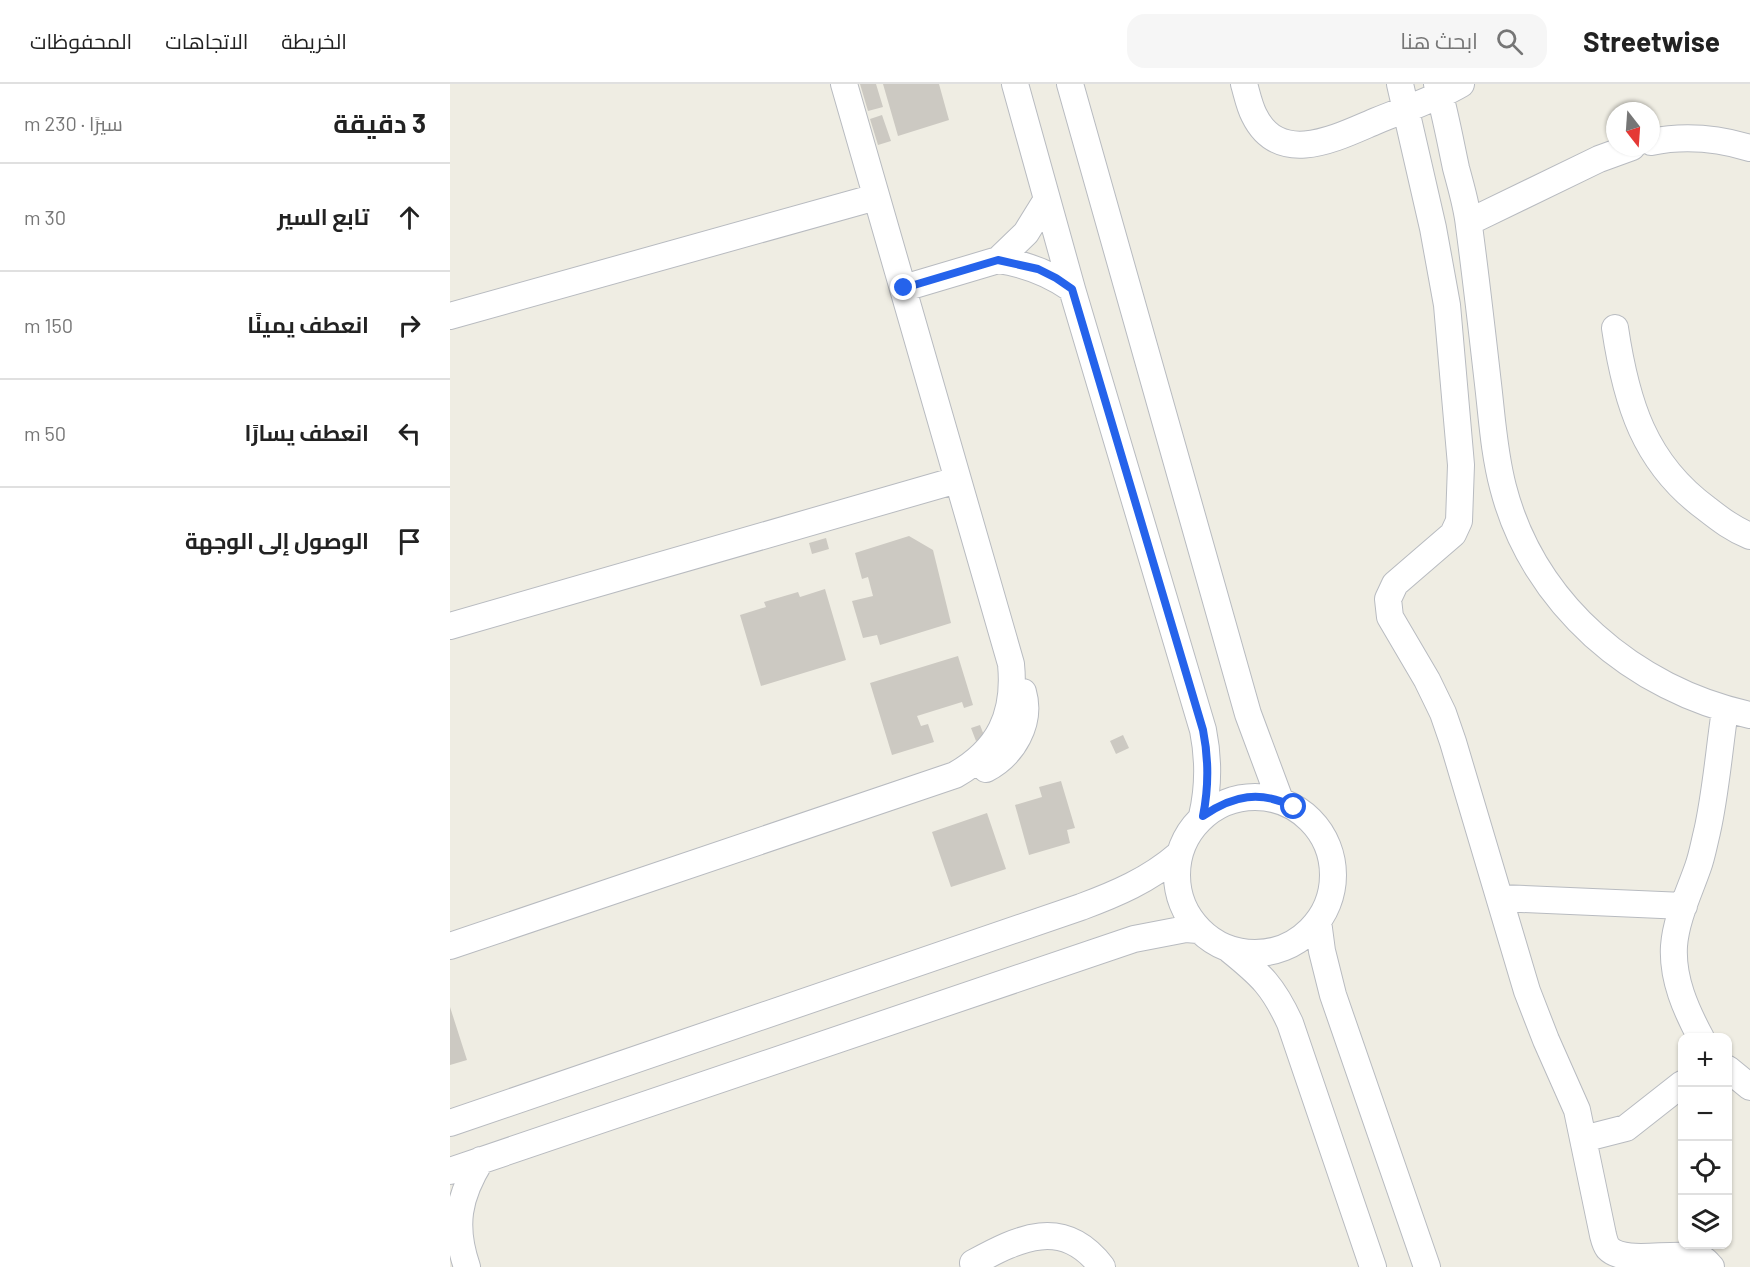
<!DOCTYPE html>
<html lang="ar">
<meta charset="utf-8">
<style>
:root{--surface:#fff;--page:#f6f6f6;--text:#222;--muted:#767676;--line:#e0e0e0}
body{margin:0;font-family:Barlow,Cairo,sans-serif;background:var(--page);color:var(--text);direction:rtl}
.controls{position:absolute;right:18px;bottom:18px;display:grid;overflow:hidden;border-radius:12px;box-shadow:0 2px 4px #0004}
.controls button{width:54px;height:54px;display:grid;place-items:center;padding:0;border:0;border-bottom:2px solid var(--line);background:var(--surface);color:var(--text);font:30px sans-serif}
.compass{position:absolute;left:1156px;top:18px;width:54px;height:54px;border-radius:50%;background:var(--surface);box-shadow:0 2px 4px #0004;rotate:163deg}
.stop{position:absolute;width:18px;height:18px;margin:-14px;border:4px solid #2563eb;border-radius:50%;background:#fff}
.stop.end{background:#2563eb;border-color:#fff;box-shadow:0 2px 6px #0008}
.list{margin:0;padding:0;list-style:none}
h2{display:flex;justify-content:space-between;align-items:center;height:78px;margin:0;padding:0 24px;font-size:26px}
h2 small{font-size:20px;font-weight:400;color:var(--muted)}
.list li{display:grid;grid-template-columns:39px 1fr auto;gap:18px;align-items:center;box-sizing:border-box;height:108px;padding:0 24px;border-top:2px solid var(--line)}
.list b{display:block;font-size:22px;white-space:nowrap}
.list em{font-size:20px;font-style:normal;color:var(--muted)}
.icon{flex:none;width:33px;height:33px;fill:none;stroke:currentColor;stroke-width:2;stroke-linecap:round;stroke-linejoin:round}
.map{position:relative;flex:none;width:1300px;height:1183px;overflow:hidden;direction:ltr}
header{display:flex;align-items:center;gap:36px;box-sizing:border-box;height:84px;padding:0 30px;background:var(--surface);border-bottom:2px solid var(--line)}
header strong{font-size:28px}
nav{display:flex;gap:33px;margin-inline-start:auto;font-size:21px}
.search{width:420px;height:54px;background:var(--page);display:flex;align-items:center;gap:15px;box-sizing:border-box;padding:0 21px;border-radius:18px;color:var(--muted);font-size:22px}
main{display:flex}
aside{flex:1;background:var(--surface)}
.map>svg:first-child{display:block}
.building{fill:#ccc9c2}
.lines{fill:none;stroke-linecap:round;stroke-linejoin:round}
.minor-casing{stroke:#b8bbc0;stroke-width:28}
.minor{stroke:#fff;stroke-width:26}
.route{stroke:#2563eb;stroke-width:8}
</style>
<header>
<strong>Streetwise</strong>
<div class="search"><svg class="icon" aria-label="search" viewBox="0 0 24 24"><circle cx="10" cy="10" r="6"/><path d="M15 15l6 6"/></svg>ابحث هنا</div>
<nav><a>الخريطة</a><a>الاتجاهات</a><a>المحفوظات</a></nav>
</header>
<main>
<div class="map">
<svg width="1300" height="1183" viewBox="0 0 1300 1183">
<rect width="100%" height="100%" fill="#efede3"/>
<!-- building -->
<path class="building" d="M 410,0 L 426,0 L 433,23 L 418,27 Z
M 433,0 L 489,0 L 499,36 L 448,52 Z
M 432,31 L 441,57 L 428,61 L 420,35 Z
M 459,452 L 483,466 L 501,539 L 430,561 L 427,551 L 413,554 L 402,517 L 423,512 L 418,493 L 412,495 L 405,469 Z
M 376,454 L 379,465 L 362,470 L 359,459 Z
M 375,505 L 396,576 L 311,602 L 290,531 L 316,523 L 314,518 L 348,508 L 350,513 Z
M 508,572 L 523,621 L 514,624 L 512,618 L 467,632 L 471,642 L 478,640 L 484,658 L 442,671 L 420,599 Z
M 530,641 L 535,654 L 526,657 L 521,644 Z
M 673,651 L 679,664 L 666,670 L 660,657 Z
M 611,697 L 625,744 L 617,746 L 620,759 L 579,771 L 565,721 L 592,713 L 589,703 Z
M 537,729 L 556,785 L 501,803 L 482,748 Z
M 0,923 L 17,976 L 0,981 Z"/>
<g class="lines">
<!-- minor casing -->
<g class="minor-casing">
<path id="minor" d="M 565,0 L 622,205 L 753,646 C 759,676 759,702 752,732
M 620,0 L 798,630 L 830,716
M 794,0 C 797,10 799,21 804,31 C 830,84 888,53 926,37 C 955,25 984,16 1011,0
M 950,0 L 983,144 L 997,221 L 1011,381 L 1009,437 L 1003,450 L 945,500 L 938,515 L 940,533 L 977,596 L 993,629 L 1003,658 L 1077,907 L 1096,956 L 1127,1026 L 1153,1151 C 1154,1155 1155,1160 1158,1164 C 1176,1183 1231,1164 1254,1176 C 1256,1177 1260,1182 1261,1183
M 987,0 C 995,28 1000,56 1006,84 C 1011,103 1017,122 1019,142 C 1026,194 1032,247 1038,300 C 1042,334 1044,369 1053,403 C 1083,520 1184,606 1300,631
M 1201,58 C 1235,51 1267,54 1300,64
M 1019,138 L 1149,75 L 1182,63
M 548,176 C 576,180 599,189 622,205
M 454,204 L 548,176 L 576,149 L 597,115
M 0,232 L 426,113
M 1165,244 C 1176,318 1194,379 1257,425 C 1271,436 1283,445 1300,452
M 0,542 L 507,396
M 536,685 C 563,671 582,639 573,608
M727 791a78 78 0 1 1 156 0a78 78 0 1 1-156 0Z
M 1050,814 L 1234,822
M 868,837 L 872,867 L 883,911 L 977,1183
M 0,862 L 505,691 C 549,666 566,631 561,580 L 394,0
M 780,866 C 811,891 823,902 840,939 L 923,1183
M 1251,954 C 1236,926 1222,895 1224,862 C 1226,835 1239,809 1248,783 C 1252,772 1254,760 1257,748 C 1266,708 1269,666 1275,626
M 1278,985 L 1300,1003
M 0,1039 L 631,823 C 666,810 699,796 728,771
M 1133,1055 L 1176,1044 L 1232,1000
M 0,1087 L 684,855 L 736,845 L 748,846
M 523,1179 C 569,1154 613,1132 652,1183
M 17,1183 C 3,1142 8,1113 31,1076"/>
</g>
<!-- minor -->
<use href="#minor" class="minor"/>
</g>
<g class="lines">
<!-- route -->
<path class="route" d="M 454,204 L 548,176 L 588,185 L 606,194 L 622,205 L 753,646 C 759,676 759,702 753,732 C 783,711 811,706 844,723"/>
</g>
</svg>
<div class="controls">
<button>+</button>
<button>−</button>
<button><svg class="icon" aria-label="locate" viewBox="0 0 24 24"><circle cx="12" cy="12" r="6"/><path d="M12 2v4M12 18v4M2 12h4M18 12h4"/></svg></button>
<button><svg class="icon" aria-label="layers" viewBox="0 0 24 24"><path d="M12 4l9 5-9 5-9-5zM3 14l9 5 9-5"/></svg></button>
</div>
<svg class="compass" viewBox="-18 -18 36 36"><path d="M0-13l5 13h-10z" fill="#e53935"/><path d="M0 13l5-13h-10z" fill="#767676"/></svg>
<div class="stop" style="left:844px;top:723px"></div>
<div class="stop end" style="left:454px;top:204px"></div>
</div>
<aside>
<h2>3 دقيقة<small>سيرًا · 230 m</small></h2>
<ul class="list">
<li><svg class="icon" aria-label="ahead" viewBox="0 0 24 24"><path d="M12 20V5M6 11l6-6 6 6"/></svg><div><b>تابع السير</b></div><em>30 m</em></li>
<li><svg class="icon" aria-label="right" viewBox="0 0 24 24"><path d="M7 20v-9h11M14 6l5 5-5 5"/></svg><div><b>انعطف يمينًا</b></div><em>150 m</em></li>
<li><svg class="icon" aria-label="left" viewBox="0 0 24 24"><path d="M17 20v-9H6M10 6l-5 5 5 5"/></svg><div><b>انعطف يسارًا</b></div><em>50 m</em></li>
<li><svg class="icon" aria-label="arrive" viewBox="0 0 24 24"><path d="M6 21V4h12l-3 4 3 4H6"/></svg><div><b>الوصول إلى الوجهة</b></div></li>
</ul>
</aside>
</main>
